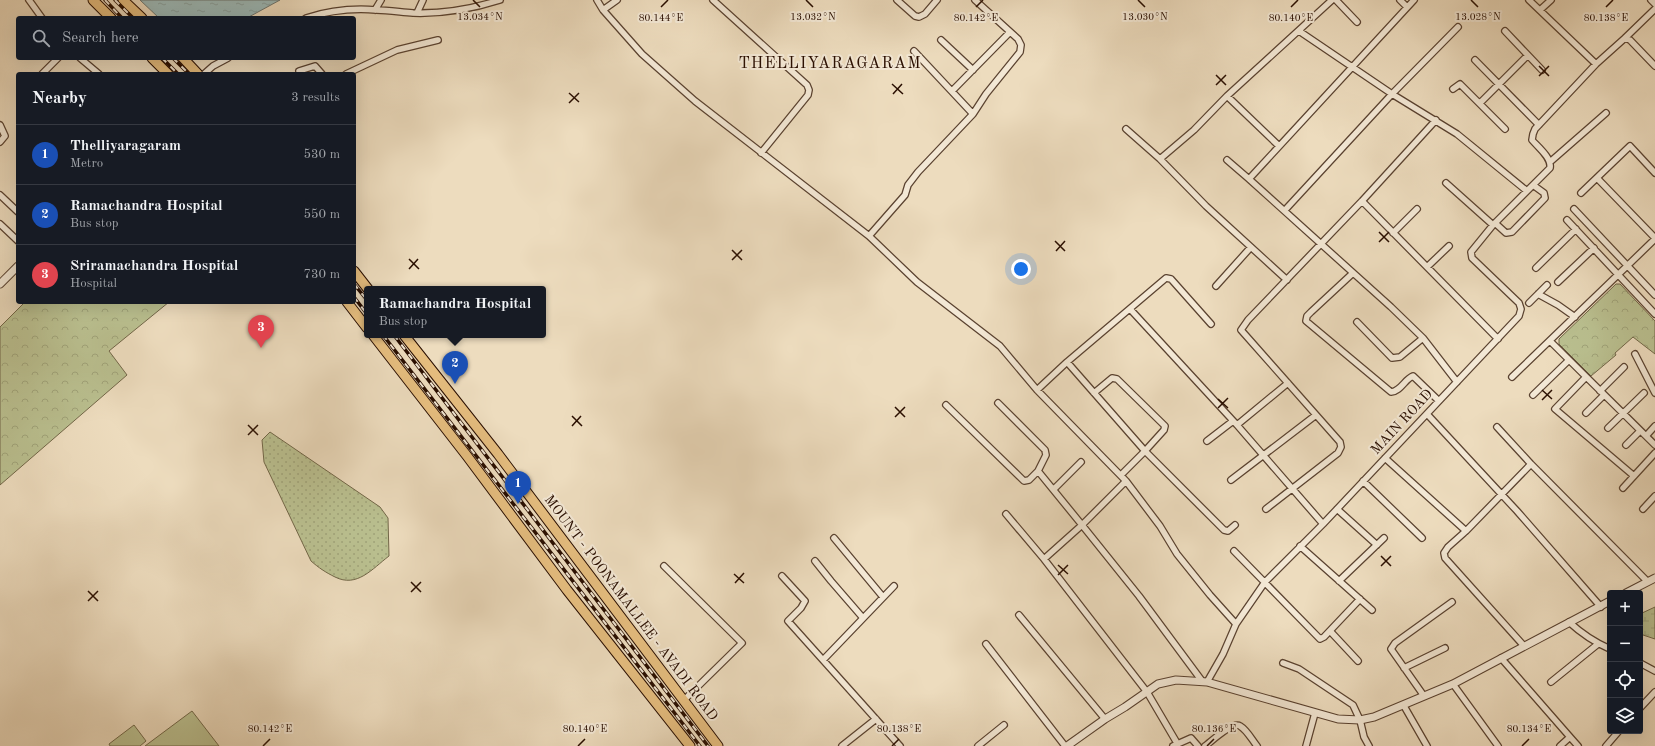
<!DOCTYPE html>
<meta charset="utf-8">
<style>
:root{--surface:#171b24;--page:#20242c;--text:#f1f3f6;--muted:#9ea1a6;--line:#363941;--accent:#c59692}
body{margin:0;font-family:"Old Standard TT",serif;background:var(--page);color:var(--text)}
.controls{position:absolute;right:12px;bottom:12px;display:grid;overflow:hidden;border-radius:4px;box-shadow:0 4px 16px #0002}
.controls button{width:36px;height:36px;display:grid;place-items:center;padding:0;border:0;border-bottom:1px solid var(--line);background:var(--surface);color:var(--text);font:20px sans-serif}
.you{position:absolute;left:1021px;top:269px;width:14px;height:14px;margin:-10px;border:3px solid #fff;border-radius:50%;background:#1a73e8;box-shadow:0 0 0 6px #1a73e833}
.badge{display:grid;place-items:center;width:26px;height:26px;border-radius:50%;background:var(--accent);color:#fff;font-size:13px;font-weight:700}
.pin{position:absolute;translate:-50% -33px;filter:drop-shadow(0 1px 2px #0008)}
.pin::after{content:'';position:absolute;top:21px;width:14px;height:12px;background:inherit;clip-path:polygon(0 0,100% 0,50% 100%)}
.popup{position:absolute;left:364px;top:286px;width:182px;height:52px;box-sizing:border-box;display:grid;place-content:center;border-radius:4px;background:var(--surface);filter:drop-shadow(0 1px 3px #0005);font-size:13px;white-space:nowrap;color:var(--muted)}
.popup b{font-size:15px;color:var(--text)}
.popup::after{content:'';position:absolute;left:50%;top:100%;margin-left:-8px;border:8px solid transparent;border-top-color:var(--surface)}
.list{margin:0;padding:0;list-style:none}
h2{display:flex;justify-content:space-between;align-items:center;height:52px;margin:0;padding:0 16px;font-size:17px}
h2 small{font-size:13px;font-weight:400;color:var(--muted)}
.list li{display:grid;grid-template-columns:26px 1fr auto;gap:12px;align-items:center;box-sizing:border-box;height:60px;padding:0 16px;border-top:1px solid var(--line)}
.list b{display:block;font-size:15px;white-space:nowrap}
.list p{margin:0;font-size:13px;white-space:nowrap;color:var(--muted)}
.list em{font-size:13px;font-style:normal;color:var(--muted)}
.icon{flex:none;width:22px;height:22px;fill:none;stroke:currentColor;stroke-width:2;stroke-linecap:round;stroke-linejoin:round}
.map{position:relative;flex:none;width:1655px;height:746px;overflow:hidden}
.search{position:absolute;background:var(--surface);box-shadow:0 4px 16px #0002;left:16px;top:16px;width:340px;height:44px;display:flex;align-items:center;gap:10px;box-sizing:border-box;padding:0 14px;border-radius:4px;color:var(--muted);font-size:15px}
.panel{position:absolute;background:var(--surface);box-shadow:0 4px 16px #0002;left:16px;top:72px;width:340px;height:232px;border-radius:4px}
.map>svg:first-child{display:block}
.grass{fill:url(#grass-dots);stroke:#726748}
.wetland{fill:url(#wetland-marsh);stroke:#726748}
.park{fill:url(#park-crowns);stroke:#726748}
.pitch{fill:#bac090;stroke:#726748}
.water{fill:url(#water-ripples);stroke:#6d7570}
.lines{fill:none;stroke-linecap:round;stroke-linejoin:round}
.minor-casing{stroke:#5a4230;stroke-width:8}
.tertiary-casing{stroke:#5a4230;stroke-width:9}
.primary-casing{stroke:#290e00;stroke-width:11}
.minor{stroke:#f3e8d5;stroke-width:5.5}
.tertiary{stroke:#f3e8d5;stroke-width:7}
.primary{stroke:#e6be7f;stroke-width:9}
.rail-casing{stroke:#290e00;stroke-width:3.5}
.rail{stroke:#f3e8d5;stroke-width:2;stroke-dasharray:6;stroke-linecap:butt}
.ticks{fill:none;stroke:#290e00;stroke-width:1.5}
.labels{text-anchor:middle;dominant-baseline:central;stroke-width:4;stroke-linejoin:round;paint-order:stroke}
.street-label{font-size:14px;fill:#290e00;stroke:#f3e8d5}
.quarter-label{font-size:16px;letter-spacing:1px;fill:#290e00;stroke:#f3e8d5}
.ticks-label{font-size:10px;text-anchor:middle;fill:#290e00;stroke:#f3e8d5;stroke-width:4;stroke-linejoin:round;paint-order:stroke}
</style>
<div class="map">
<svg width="1655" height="746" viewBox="0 0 1655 746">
<defs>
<pattern id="grass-dots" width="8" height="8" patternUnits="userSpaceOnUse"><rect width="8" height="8" fill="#bac090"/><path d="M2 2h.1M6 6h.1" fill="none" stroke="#a0a47a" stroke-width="1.8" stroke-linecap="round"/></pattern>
<pattern id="wetland-marsh" width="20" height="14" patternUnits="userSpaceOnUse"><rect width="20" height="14" fill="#bac090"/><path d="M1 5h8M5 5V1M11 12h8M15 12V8" fill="none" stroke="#a0a47a"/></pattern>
<pattern id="park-crowns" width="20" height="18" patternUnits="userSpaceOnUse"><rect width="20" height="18" fill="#bac090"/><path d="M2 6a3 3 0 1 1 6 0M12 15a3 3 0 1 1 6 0" fill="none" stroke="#a0a47a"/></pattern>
<pattern id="water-ripples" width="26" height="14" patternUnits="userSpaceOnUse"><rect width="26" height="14" fill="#9bbaba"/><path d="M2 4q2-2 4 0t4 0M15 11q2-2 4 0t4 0" fill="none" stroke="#869f9e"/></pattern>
</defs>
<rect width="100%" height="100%" fill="#eddcbe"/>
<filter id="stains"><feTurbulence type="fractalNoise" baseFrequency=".005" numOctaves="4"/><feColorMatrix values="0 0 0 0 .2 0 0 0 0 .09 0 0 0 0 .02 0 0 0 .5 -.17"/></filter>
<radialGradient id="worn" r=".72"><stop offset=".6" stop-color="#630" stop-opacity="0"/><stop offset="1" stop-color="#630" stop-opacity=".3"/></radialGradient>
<!-- grass -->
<path class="grass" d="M 270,432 L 380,507 L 388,518 L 389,556 C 372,569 357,588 335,577 C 325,572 319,568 311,561 L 264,462 L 262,440 Z"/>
<!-- wetland -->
<path class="wetland" d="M 1655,607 L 1655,639 L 1640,634 L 1640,614 Z"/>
<!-- park -->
<path class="park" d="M 1616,284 L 1620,284 L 1655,321 L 1655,354 L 1633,337 L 1615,353 L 1616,355 L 1591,376 L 1559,344 L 1559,339 Z
M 25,302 L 169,302 L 109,351 L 127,375 L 0,485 L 0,327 Z"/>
<!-- pitch -->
<path class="pitch" d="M 192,711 L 219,746 L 145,746 Z
M 134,725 L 146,741 L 140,746 L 110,746 L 109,744 Z"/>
<!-- water -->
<path class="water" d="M 140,0 L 280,0 L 247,18 L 159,18 Z"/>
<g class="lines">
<!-- minor casing -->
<g class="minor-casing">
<path id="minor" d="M 29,0 L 42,18
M 597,0 L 603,10 L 642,54 L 695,101 L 869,236 L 917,282 L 1000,346 L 1037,390 L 1126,481 L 1160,526 L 1177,554 L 1210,595 L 1236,624
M 713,0 L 807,85 L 809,90 L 808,95 L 761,153
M 897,0 L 915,16 L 919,17 L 925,14 L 937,0
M 1336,0 L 1357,22
M 1400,0 L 1407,7
M 1414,0 L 1249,179 L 1391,307 L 1423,338 L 1457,382
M 1529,0 L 1596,64
M 1651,0 L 1655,4
M 375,10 L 381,0
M 603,10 L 617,0
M 1540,10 L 1551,0
M 417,13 L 423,0
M 306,18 C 328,11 352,8 376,10 C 388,10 400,12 413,13 C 443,14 472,9 500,0
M 1299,31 L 1392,94 L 1457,134 L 1527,191
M 1505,31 L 1542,70
M 1625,38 L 1655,9
M 941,40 L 973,70
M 914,51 L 973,114
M 80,58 L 99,74
M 1475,60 L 1539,125
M 299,71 L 315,66 L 322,74
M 42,74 L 58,58
M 204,74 L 213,66 L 228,58
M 346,74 L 397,50 L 438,40
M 1453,89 L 1460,84 L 1505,129
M 952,91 L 1010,32
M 1227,96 L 1332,0
M 1480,103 L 1527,56
M 0,125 L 5,136 L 0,142
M 1126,129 L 1160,159 L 1206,206 L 1287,280
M 1160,159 L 1194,130 L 1227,96 L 1279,146
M 1227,160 L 1249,179
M 1550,162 L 1606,113
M 1597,178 L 1655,238
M 1446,183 L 1493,225
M 1581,193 L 1630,146 L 1655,173
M 0,195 L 18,212
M 1362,201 L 1498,339
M 1574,209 L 1655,295
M 1285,210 L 1392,94 L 1458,27
M 1567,220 L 1655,314
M 1495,223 L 1506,233 L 1512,232 L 1545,198 L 1544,193 L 1533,185
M 0,224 L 18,241
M 1393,233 L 1417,209
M 869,236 L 905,195 L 908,185 L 918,172 L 973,114 L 986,94 L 1020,52 L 1021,45 L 1018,39 L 975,0
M 1427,267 L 1449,246
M 1536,268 L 1576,229
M 1353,273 L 1311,312 L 1307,316 L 1306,321 L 1391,392 C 1401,391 1405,379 1413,376 L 1439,401
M 1558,282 L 1594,248
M 1216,286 L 1251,247
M 1538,294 L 1558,305 L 1575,317
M 1529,303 L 1547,285
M 1130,309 L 1237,425 L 1323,524
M 1357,322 L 1392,358 L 1400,357 L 1423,338
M 1550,341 L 1655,445
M 1635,354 L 1655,393
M 1512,377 L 1655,239
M 1586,377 L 1555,409 L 1634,476
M 1037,390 L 1067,362
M 1600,391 L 1624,367
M 1094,393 L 1112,378 L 1117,379 L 1165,426 L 1164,430 L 1145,451 L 1224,530 L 1228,531 L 1235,525
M 1533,395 L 1569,360
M 998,403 L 1045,450 L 1046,455 L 1038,471
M 946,405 L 1024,481 L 1029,480 L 1038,471 L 1082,525 L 1044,559
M 1586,413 L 1604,395
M 1427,414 L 1517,511 L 1601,607
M 1237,425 L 1288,383
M 1497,427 L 1531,464 L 1647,581
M 1608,428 L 1644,393
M 1646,436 L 1655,426
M 1207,441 L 1233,421
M 1626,445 L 1640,431
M 1385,458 L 1466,531
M 1121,475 L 1145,451 L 1067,362 L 1166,278 L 1171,279 L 1211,324
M 1231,480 L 1316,415
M 1126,481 L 1082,525 L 1139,596 L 1202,681
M 1363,481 L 1422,538
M 1623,488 L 1655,453
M 1054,489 L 1081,462
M 1266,509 L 1338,453 L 1341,447 L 1340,442 L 1241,330 L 1248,320 L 1362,201 L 1436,120
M 1337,509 L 1377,545
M 1643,509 L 1655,496
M 1006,514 L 1044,559 L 1147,692 L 1177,743
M 834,538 L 883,597
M 1300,546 L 1372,610
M 1234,551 L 1320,639 L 1324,637 L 1360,599
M 815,561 L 831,581 L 863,618
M 664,566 L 742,643 L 683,701
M 782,576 L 805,601 L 801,608 L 788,621 L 900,746
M 1339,581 L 1384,538
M 1019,615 L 1105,719
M 1569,622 C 1582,634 1594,642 1610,649
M 1330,631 L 1358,661
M 986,644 L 1065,746
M 1524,646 L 1445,558 L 1444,553 L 1448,547 L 1466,531 L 1531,464
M 1501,658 L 1570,737 L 1560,746
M 823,660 L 894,586
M 1283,663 L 1299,669 L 1353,705 L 1360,720 L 1364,737 L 1369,746
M 1640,663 L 1655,671
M 1404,668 L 1445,648
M 1207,682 L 1223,654 L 1236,624 L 1265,582 L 1323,524 L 1519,316 L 1521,309 L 1519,303 L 1472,258 L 1471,252 L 1493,225 L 1550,168 C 1552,158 1538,147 1532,140 L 1533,134 L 1535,129 L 1596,64 L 1625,38 L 1630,40 L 1655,66
M 1551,682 L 1598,644
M 1453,684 L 1498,746
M 1424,696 L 1391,649 L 1395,643 L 1452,602
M 1404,706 L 1427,746
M 1640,708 L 1655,692
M 1570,737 L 1578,746
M 842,746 L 876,719
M 978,746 L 1004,725
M 1173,746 L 1191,738 L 1198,746
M 1205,746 C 1212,741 1233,721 1240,726 C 1247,730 1252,740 1257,746
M 1306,746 L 1315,713
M 1606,746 L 1619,731"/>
</g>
<!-- tertiary casing -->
<g class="tertiary-casing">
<path id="tertiary" d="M 0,284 L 18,266
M 1626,593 L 1655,578
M 1067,746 L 1105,719 L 1125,707 L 1158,684 L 1176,680 L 1207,682 L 1338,719 L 1360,720 L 1374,717 L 1453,684 L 1610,601"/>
</g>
<!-- primary casing -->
<g class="primary-casing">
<path id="primary" d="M 93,0 L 111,18
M 123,0 L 142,18
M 152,58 L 168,74
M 183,58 L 198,74
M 354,271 L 368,289
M 347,302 L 367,328
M 373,335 L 467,456 L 567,590 L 690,746
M 404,335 L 498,454 L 718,746"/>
</g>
<!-- minor -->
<use href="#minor" class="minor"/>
<!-- tertiary -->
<use href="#tertiary" class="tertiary"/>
<!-- primary -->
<use href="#primary" class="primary"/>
<!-- rail casing -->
<g class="rail-casing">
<path id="rail" d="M 105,0 L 122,18
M 115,0 L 133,18
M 162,58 L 178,74
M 173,58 L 189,74
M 354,284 L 367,300
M 354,297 L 367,314
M 383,335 L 700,746
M 394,335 L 708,746"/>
</g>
<!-- rail -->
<use href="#rail" class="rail"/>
</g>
<!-- ticks -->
<path class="ticks" d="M 473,0 L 480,7M 806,0 L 813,7M 1138,0 L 1145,7M 1471,0 L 1478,7M 661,7 L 668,0M 976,7 L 983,0M 1291,7 L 1298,0M 1606,7 L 1613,0M 1539,66 L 1549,76M 1216,75 L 1226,85M 1539,76 L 1549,66M 892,84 L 903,94M 1216,85 L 1226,75M 569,93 L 579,102M 893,94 L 902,84M 569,103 L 579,93M 1379,232 L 1389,242M 1055,241 L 1065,251M 1379,242 L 1389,232M 732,250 L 742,260M 1056,251 L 1065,241M 409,259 L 419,269M 732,260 L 742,250M 409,269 L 418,259M 1542,390 L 1552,399M 1218,399 L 1228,408M 1542,400 L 1552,390M 895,407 L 905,417M 1218,408 L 1228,398M 572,416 L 582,426M 895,417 L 905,407M 248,425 L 258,435M 572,426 L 581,416M 248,435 L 258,425M 1381,556 L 1391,566M 1058,565 L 1068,574M 1381,566 L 1391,556M 734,574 L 744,583M 1058,575 L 1068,565M 411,582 L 421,592M 735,583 L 744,573M 88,591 L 98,601M 411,592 L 421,582M 88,601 L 98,591M 263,746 L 270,739M 578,746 L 585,739M 892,746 L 899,739M 1207,746 L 1214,739M 1522,746 L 1529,739"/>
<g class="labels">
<!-- street labels -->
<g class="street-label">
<text transform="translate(1402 422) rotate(-47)">MAIN ROAD</text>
<text transform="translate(631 608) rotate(53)">MOUNT - POONAMALLEE - AVADI ROAD</text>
</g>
<!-- quarter labels -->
<g class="quarter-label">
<text x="830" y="64">THELLIYARAGARAM</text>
</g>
</g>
<g class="ticks-label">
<text x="1478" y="20">13.028°N</text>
<text x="480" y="20">13.034°N</text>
<text x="813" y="20">13.032°N</text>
<text x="1145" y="20">13.030°N</text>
<text x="1606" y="21">80.138°E</text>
<text x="661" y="21">80.144°E</text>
<text x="976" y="21">80.142°E</text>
<text x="1291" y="21">80.140°E</text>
<text x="270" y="732">80.142°E</text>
<text x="585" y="732">80.140°E</text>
<text x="899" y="732">80.138°E</text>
<text x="1214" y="732">80.136°E</text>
<text x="1529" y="732">80.134°E</text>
</g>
<rect width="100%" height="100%" filter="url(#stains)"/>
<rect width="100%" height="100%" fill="url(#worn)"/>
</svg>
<div class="controls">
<button>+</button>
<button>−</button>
<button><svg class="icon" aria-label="locate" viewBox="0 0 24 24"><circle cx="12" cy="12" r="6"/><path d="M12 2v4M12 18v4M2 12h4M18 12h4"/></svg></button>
<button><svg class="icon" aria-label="layers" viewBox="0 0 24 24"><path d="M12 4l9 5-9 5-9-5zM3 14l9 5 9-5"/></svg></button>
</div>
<div class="you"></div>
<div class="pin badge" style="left:518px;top:504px;background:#1a4fb4">1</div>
<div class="pin badge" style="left:455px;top:384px;background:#1a4fb4">2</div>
<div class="popup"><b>Ramachandra Hospital</b>Bus stop</div>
<div class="pin badge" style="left:261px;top:348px;background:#e0444e">3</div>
<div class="search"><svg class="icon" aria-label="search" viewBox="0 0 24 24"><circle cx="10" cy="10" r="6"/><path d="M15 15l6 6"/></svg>Search here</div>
<section class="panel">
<h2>Nearby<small>3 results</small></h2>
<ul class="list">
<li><span class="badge" style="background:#1a4fb4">1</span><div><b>Thelliyaragaram</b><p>Metro</p></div><em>530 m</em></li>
<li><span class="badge" style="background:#1a4fb4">2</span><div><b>Ramachandra Hospital</b><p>Bus stop</p></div><em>550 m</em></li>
<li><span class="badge" style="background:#e0444e">3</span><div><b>Sriramachandra Hospital</b><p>Hospital</p></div><em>730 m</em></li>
</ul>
</section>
</div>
